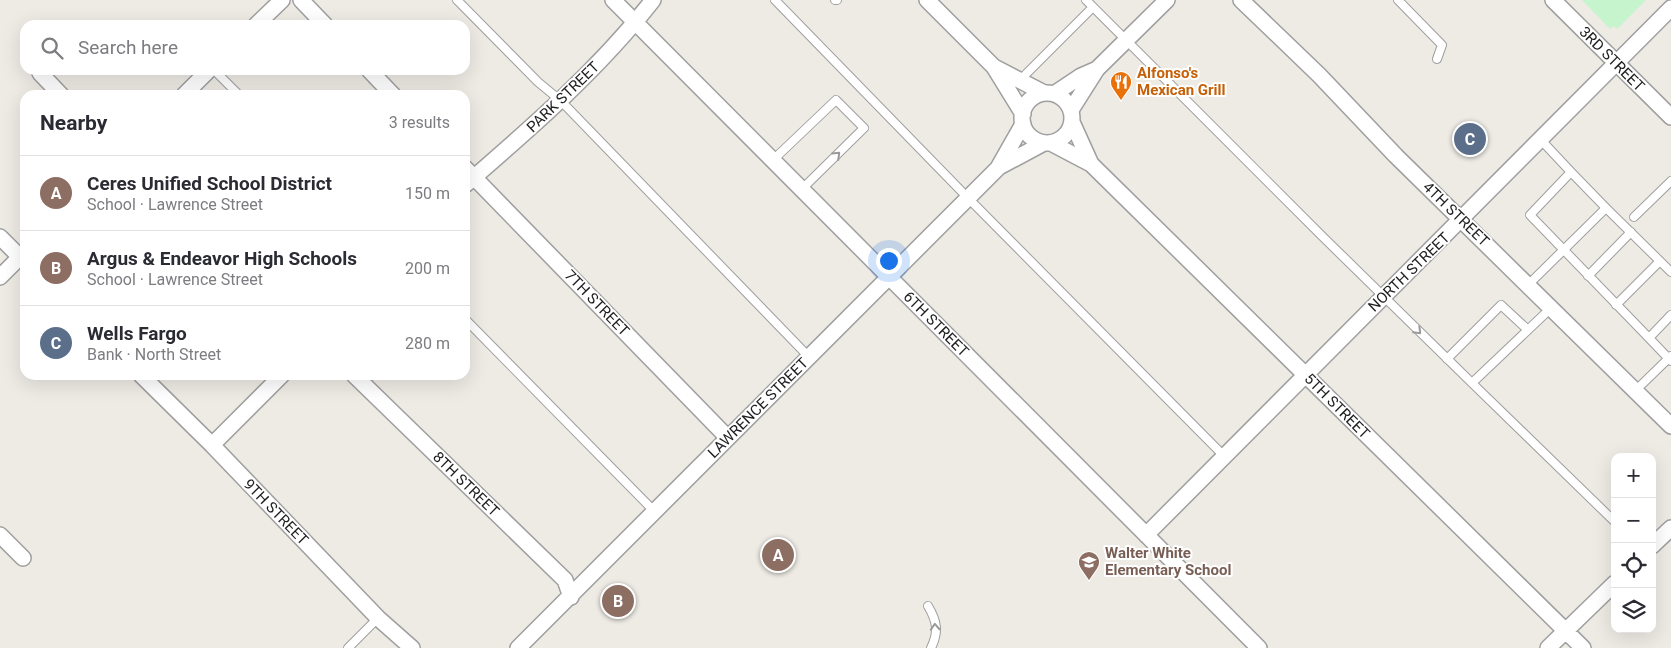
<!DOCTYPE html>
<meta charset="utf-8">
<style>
:root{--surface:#fff;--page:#f2f2f3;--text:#2b2b33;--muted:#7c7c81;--line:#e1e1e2;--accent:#b45309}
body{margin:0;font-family:Roboto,sans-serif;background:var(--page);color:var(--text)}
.controls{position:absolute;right:15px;bottom:15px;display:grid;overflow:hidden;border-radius:10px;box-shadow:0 5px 20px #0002}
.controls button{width:45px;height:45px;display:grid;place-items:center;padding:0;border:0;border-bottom:1px solid var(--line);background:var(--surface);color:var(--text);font:25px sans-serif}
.you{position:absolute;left:888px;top:260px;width:18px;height:18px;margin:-12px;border:4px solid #fff;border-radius:50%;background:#1a73e8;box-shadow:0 0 0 8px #1a73e833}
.badge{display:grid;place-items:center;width:32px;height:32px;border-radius:50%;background:var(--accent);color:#fff;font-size:16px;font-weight:700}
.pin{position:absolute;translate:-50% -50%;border:2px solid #fff;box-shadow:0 1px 5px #0006}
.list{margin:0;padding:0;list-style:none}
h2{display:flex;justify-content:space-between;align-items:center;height:65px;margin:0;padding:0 20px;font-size:21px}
h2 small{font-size:16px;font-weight:400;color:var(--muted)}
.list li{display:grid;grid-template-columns:32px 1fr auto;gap:15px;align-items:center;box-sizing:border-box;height:75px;padding:0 20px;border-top:1px solid var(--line)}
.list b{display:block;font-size:19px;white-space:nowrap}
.list p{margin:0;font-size:16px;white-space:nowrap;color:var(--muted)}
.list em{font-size:16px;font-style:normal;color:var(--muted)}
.icon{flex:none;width:28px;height:28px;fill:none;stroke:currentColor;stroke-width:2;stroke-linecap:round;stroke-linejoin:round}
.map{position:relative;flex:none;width:1671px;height:648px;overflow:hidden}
.search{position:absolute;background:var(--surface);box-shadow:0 5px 20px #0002;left:20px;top:20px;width:450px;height:55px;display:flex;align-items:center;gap:12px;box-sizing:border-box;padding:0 18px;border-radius:15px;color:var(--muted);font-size:19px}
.panel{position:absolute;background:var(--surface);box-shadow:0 5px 20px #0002;left:20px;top:90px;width:450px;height:290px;border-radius:15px}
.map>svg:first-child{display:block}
.park{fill:#c6f4cd}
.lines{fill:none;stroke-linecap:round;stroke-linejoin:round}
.service-casing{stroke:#9f9f9f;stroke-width:10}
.minor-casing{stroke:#9f9f9f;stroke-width:18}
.service{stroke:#fff;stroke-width:8}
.minor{stroke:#fff;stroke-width:15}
.oneway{stroke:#9a9a9a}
.labels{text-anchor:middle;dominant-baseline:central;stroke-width:4;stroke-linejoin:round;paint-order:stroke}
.street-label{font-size:15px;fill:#1e1e1e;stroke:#fff}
.food-label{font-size:15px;font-weight:bold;fill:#c56008;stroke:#fff;text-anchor:start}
.education-label{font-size:15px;font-weight:bold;fill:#785e54;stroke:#fff;text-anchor:start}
</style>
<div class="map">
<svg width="1671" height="648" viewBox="0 0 1671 648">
<rect width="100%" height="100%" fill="#eeebe5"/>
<!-- park -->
<path class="park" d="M 1582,0 L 1646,0 L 1617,29 L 1614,26 L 1610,29 Z"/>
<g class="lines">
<!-- service casing -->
<g class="service-casing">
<path id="service" d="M 457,0 L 538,82 L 561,101 L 809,357
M 775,0 L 968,198 L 1224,456
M 835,0 L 837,0
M 1086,0 L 1323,237 L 1472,383 L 1551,308
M 1398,0 L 1442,45 L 1437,59
M 214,70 L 239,95
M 1019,81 L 1093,7
M 1541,140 L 1571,172
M 773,160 L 836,100 L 864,128 L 802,189
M 1606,208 L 1571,172 L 1530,215 L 1649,338 L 1671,315
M 1634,217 L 1671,181
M 1588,276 L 1631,232
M 1528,285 L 1606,208 L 1671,272
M 1616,305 L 1660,261
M 465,319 L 655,512
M 1649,338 L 1671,361
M 1447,359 L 1501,305 L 1528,330
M 1472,383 L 1615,522
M 1635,391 L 1671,356
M 928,606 C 937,621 939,632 931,648
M 348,648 L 378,618"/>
</g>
<!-- minor casing -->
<g class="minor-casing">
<path id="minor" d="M 301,0 L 325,25
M 613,0 L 1259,648
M 927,0 L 994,67 L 1023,114
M 1241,0 L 1319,75 L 1396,156 L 1671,426
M 1553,0 L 1671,117
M 256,25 L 282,0
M 994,67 L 1044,93
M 369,70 L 393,95
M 40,73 L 61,95
M1022 118a25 25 0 1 1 50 0a25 25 0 1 1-50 0Z
M 1054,94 L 1081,76 L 1097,69
M 184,95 L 209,70
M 1071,110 L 1097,69 L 1167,0
M 1072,122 L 1091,164
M 1051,143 L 1091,164 L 1583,648
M 999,167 L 1044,143
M 465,168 L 728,438
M 465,185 C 532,127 598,70 653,0
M 0,237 L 25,262
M 0,277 L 25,252
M 141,375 L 212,445 L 378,618 L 412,648
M 354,375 L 565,580 L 571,597
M 212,445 L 282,375
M 0,535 L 23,558
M 1146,535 C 1320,358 1497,185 1671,8
M 1652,546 L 1671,528
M 518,648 L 998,168 L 1023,124
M 1548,648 L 1615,583"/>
</g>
<!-- service -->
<use href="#service" class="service"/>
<!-- minor -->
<use href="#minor" class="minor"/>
</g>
<!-- one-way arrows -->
<defs><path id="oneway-chevron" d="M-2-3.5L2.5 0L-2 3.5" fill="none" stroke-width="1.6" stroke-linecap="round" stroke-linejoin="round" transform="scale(1.25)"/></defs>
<g class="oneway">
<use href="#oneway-chevron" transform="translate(837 155) rotate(-44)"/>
<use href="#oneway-chevron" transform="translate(1418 331) rotate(45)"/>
<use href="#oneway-chevron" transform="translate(935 627) rotate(-93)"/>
</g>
<!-- icons -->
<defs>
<g id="restaurant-pin" transform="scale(1.125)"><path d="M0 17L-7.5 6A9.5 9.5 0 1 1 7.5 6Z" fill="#e8710a" stroke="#fff"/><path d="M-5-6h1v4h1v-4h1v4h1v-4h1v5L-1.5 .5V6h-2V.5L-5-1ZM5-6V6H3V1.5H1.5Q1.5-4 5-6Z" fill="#fff"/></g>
<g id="school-pin" transform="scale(1.125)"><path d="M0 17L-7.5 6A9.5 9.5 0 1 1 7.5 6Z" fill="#8d6e63" stroke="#fff"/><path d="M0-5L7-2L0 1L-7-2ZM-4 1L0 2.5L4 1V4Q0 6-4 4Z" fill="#fff"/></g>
</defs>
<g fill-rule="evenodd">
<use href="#restaurant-pin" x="1121" y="82"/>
<use href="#school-pin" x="1089" y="562"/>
</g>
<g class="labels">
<!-- street labels -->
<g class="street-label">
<text transform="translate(1612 59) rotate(45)">3RD STREET</text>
<text transform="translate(563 97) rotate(-44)">PARK STREET</text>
<text transform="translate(1456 214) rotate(44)">4TH STREET</text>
<text transform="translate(1409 272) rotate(-44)">NORTH STREET</text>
<text transform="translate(597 303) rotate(46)">7TH STREET</text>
<text transform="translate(936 324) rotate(45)">6TH STREET</text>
<text transform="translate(1337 406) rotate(45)">5TH STREET</text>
<text transform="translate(758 408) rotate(-45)">LAWRENCE STREET</text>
<text transform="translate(466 484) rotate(44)">8TH STREET</text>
<text transform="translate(276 512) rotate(46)">9TH STREET</text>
</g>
<!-- food labels -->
<g class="food-label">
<text x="1137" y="73">Alfonso's<tspan x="1137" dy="17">Mexican Grill</tspan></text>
</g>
<!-- education labels -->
<g class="education-label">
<text x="1105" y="553">Walter White<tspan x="1105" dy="17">Elementary School</tspan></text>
</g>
</g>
</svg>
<div class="controls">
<button>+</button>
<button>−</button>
<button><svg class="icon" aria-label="locate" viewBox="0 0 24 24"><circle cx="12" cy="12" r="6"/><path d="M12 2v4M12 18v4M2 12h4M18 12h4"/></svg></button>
<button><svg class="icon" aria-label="layers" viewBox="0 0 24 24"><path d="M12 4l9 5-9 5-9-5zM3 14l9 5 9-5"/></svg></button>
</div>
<div class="you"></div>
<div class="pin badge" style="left:778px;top:555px;background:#8d6e63">A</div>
<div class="pin badge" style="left:618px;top:601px;background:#8d6e63">B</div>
<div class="pin badge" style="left:1470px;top:139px;background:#5c6f8a">C</div>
<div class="search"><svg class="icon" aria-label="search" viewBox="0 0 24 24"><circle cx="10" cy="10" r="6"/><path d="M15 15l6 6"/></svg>Search here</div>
<section class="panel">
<h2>Nearby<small>3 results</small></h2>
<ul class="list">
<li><span class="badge" style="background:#8d6e63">A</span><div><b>Ceres Unified School District</b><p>School · Lawrence Street</p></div><em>150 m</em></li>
<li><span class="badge" style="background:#8d6e63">B</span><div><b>Argus &amp; Endeavor High Schools</b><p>School · Lawrence Street</p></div><em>200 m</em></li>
<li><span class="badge" style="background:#5c6f8a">C</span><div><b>Wells Fargo</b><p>Bank · North Street</p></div><em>280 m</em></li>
</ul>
</section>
</div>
